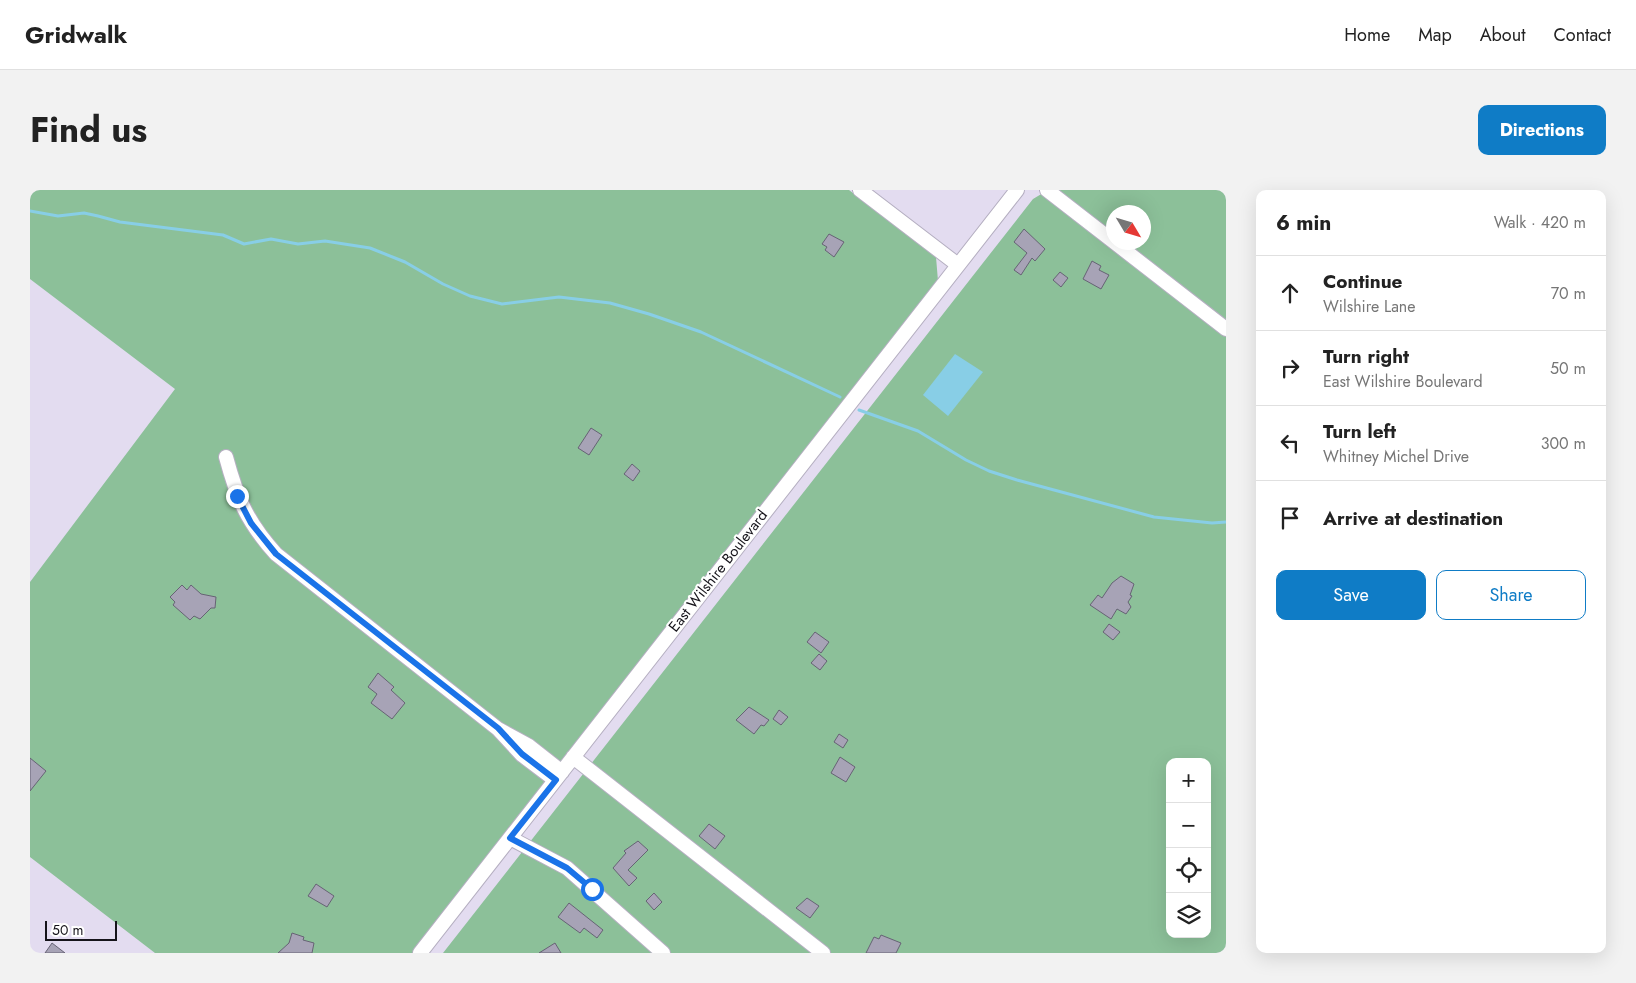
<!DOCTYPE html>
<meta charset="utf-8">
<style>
:root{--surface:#fff;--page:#f2f2f2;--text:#222;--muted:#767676;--line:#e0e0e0;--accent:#0f7cc6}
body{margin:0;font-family:Jost,sans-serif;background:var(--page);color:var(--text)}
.controls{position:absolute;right:15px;bottom:15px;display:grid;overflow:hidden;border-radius:10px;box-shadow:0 5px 20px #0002}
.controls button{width:45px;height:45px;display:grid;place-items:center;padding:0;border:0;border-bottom:1px solid var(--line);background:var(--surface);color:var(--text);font:25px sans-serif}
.compass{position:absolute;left:1076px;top:15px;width:45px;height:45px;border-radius:50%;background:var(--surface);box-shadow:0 5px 20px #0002;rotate:128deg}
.scale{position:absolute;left:15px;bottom:12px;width:72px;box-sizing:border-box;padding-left:5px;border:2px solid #15131a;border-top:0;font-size:14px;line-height:18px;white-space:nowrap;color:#15131a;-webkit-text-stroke:4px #fff;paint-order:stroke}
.stop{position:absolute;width:15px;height:15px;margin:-11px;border:4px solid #1a73e8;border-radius:50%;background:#fff}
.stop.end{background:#1a73e8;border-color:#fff;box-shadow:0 1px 5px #0008}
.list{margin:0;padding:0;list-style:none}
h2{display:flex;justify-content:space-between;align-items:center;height:65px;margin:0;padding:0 20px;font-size:21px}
h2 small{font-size:16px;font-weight:400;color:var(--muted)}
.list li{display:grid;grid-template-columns:32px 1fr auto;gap:15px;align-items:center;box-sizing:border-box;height:75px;padding:0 20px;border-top:1px solid var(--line)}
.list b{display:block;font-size:19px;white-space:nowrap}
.list p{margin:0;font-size:16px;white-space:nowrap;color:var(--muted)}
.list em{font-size:16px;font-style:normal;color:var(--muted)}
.actions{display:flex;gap:10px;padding:15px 20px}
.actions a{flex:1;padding:11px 0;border:1px solid var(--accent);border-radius:10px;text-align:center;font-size:18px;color:var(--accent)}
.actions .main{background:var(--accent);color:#fff}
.icon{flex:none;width:28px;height:28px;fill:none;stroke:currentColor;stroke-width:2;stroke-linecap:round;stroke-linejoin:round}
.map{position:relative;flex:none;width:1196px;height:763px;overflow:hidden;border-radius:10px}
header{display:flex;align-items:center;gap:30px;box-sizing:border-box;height:70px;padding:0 25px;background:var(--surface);border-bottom:1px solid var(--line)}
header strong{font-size:24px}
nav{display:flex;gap:28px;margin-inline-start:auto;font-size:18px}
.intro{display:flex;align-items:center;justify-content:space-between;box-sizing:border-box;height:120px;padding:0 30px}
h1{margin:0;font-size:35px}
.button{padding:12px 22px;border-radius:10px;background:var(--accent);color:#fff;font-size:18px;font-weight:700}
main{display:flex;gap:30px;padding:0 30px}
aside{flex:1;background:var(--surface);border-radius:10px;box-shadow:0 5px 20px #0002}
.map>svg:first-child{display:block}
.forest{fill:#8cc099;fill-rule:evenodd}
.water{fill:#88cee6}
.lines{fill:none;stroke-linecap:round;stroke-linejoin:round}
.stream{stroke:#88cee6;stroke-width:3}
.building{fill:#a7a3b6;stroke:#666374}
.minor-casing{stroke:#b5afc1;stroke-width:16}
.minor{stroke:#fff;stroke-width:14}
.route{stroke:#1a73e8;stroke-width:6}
.labels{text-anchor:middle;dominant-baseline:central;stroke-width:4;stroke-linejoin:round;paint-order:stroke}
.street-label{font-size:15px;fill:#15131a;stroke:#fff}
</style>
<header>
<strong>Gridwalk</strong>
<nav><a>Home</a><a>Map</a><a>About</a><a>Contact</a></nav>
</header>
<div class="intro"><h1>Find us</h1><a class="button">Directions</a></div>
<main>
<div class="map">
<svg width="1196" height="763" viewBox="0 0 1196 763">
<rect width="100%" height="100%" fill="#e3dcf0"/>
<!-- forest -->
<path class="forest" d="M 0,0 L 819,0 L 906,67 L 908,91 L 383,763 L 125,763 L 0,667 L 0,392 L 145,199 L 0,89 Z
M 1018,0 L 1196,0 L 1196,763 L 413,763 L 1003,9 ZM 1084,22 L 1114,22 L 1114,52 L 1084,52 ZM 1140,572 L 1177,572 L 1177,744 L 1140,744 Z"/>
<!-- water -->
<path class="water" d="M 925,164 L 953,182 L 918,226 L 893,205 Z"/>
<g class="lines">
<!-- stream -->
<path class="stream" d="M 0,21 L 28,26 L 54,23 L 68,26 L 90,32 L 193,45 L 214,54 L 241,49 L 268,54 L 295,51 L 340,58 L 375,72 L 413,94 L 440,106 L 472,114 L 529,107 L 580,113 L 619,124 L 671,142 L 810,207
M 829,220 L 888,241 L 936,270 L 959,281 L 987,290 L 1124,327 L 1182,333 L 1196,332"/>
</g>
<!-- building -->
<path class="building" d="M 994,39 L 1015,59 L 1005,71 L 1002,68 L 991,85 L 984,80 L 997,63 L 984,52 Z
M 799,44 L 814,52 L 804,67 L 795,60 L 797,57 L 792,54 Z
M 1062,71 L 1071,76 L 1069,80 L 1079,85 L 1071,99 L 1053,89 Z
M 1030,82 L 1038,88 L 1031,97 L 1023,90 Z
M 561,238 L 572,245 L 559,265 L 548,258 Z
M 602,274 L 610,281 L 603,291 L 594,284 Z
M 1091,386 L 1104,394 L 1100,405 L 1102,406 L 1098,412 L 1101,417 L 1096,424 L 1087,419 L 1081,429 L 1060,415 L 1068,405 L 1072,408 L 1082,393 Z
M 152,395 L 157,400 L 161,395 L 171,404 L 186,407 L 185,418 L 181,418 L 170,429 L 164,426 L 160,430 L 143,415 L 145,412 L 140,407 Z
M 1079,434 L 1090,442 L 1083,450 L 1073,442 Z
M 785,442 L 799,452 L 791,463 L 777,452 Z
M 789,464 L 797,471 L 790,480 L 781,473 Z
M 348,483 L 364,497 L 361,500 L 375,513 L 362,529 L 341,513 L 347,504 L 338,497 Z
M 719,517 L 739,530 L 734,536 L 731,535 L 724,544 L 706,530 Z
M 749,520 L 758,527 L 751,535 L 743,529 Z
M 809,544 L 818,550 L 813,558 L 804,552 Z
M 810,567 L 825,577 L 816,592 L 801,583 Z
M 0,568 L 16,581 L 0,601 Z
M 679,634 L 695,646 L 685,659 L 669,646 Z
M 608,651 L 618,660 L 598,680 L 607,688 L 599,696 L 583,678 L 596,663 L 594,661 Z
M 286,694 L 304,706 L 297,717 L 278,706 Z
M 624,703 L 632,712 L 624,720 L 616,711 Z
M 777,708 L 789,716 L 780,728 L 766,718 Z
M 539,713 L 573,740 L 567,748 L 554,738 L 550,743 L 528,727 Z
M 262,743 L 274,747 L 273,750 L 284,753 L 282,763 L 248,763 L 259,753 Z
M 851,745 L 871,753 L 866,763 L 836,763 L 844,747 L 849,749 Z
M 22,753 L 35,763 L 15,763 Z
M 525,753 L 531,763 L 509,763 Z"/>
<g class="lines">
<!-- minor casing -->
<g class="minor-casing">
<path id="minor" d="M 830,0 L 928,75
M 1017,0 L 1084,52
M 1084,52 L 1196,139
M 196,267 C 207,308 217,332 246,364 L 468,539
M 543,567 L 793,763
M 525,590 L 492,565 L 468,539 L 499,556 L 532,582
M 480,648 L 537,678 L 633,763
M 390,763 L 987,0"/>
</g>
<!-- minor -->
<use href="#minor" class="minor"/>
</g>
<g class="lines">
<!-- route -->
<path class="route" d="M 207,306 L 221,333 L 246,364 L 468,538 L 492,564 L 526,590 L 480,648 L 537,678 L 562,699"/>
</g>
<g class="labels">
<!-- street labels -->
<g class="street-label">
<text transform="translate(688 381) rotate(-52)">East Wilshire Boulevard</text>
</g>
</g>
</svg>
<div class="controls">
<button>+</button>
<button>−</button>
<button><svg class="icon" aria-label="locate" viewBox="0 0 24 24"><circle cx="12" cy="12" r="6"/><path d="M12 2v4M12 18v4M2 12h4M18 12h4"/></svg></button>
<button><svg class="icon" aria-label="layers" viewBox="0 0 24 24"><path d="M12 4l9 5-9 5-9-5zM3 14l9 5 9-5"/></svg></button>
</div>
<svg class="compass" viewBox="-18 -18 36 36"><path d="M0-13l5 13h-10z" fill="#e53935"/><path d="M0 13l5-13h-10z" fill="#767676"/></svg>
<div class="scale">50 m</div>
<div class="stop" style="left:562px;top:699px"></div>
<div class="stop end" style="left:207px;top:306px"></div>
</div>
<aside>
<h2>6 min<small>Walk · 420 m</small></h2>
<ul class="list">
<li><svg class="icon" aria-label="ahead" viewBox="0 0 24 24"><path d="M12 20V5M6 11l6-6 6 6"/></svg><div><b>Continue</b><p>Wilshire Lane</p></div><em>70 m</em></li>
<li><svg class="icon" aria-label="right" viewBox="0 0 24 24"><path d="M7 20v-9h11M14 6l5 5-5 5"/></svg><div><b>Turn right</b><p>East Wilshire Boulevard</p></div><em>50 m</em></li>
<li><svg class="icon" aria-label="left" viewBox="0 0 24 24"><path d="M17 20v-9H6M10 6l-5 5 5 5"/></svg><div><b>Turn left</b><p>Whitney Michel Drive</p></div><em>300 m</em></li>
<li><svg class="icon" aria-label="arrive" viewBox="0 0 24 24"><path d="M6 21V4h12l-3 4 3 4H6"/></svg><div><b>Arrive at destination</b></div></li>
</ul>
<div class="actions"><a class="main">Save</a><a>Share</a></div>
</aside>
</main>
